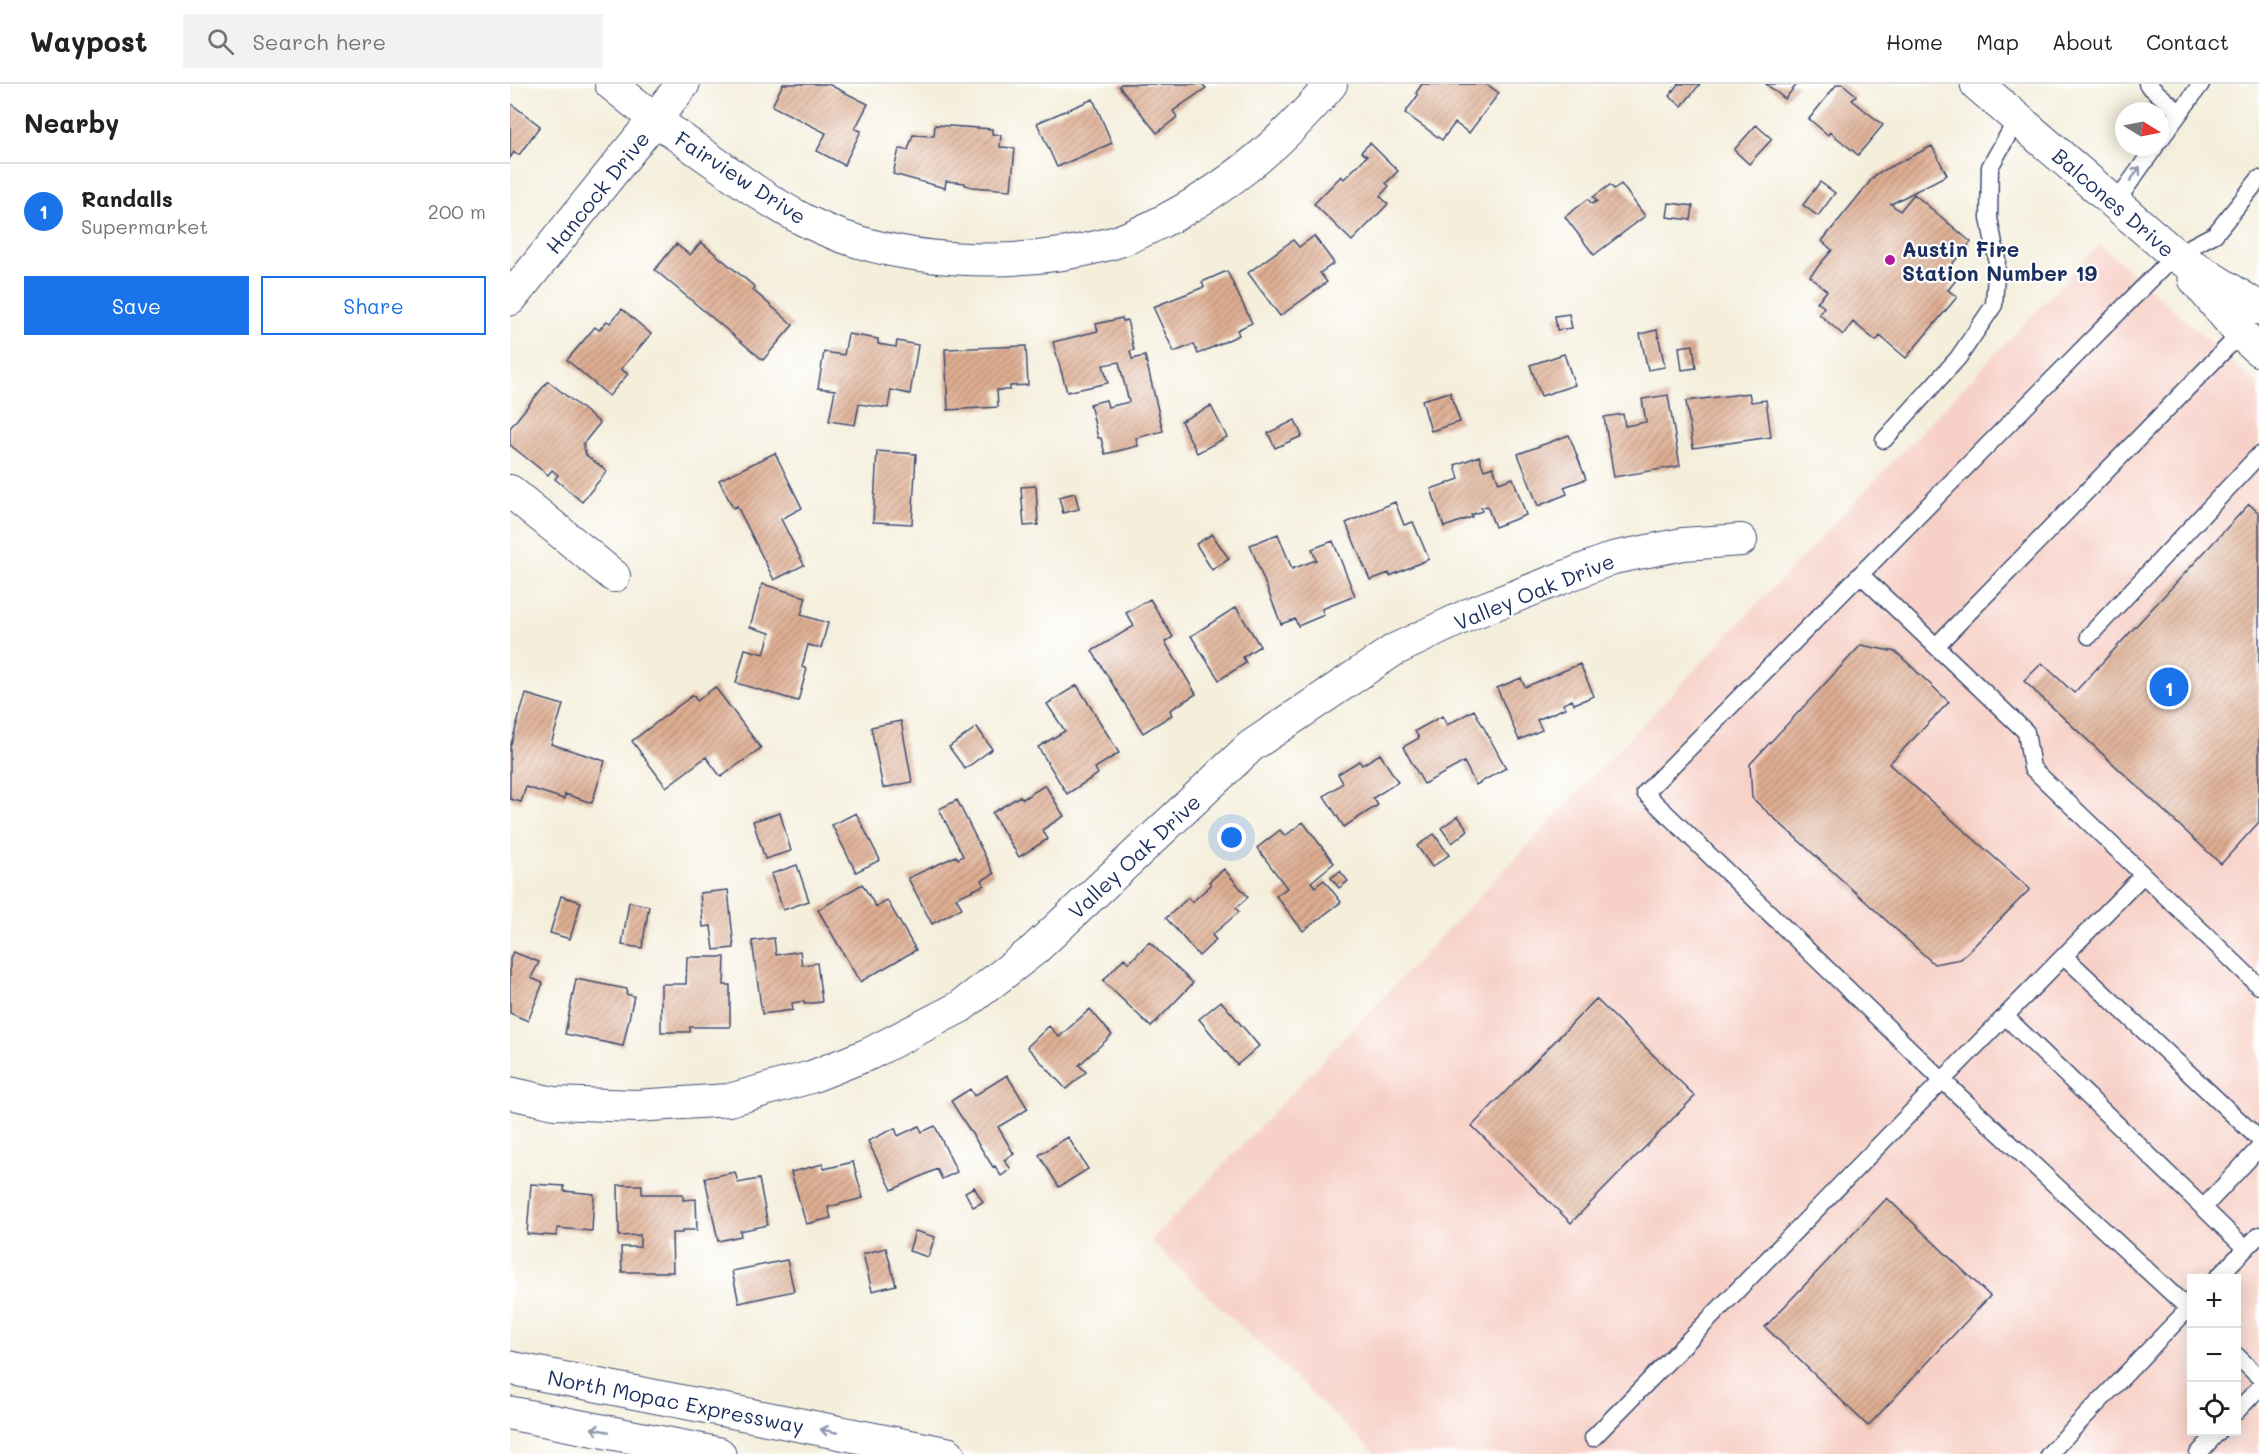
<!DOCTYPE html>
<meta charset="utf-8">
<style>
:root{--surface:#fff;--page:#f2f2f2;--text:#202124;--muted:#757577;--line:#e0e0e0;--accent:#1a73e8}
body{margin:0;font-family:Mali,sans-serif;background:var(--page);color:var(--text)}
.controls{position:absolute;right:18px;bottom:18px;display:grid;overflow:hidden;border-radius:0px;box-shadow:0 3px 15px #0003}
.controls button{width:54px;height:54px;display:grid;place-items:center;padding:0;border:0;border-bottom:2px solid var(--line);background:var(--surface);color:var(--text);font:30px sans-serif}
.compass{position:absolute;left:1605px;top:18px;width:54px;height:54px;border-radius:50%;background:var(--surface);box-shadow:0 3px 15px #0003;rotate:100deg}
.you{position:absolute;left:722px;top:754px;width:21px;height:21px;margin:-15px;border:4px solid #fff;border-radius:50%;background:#1a73e8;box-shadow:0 0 0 9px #1a73e833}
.badge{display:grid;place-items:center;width:39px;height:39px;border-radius:50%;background:var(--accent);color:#fff;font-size:20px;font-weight:700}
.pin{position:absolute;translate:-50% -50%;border:3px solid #fff;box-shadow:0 2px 6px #0006}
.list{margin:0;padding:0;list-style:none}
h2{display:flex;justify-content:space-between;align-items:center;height:78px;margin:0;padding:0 24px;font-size:26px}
h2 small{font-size:20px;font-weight:400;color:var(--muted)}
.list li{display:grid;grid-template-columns:39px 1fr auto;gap:18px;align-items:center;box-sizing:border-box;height:96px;padding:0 24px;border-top:2px solid var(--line)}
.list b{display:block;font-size:22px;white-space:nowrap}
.list p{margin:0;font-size:20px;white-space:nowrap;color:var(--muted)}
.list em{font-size:20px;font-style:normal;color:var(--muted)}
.actions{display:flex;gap:12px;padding:18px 24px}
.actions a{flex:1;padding:14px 0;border:2px solid var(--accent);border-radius:0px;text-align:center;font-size:21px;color:var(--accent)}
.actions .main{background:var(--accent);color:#fff}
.icon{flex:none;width:33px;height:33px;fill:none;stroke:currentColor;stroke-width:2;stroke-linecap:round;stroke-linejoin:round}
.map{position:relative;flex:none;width:1749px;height:1370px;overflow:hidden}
header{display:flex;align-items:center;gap:36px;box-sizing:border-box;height:84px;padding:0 30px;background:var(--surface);border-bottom:2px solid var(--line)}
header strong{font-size:28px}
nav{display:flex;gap:33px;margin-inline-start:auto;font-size:21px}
.search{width:420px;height:54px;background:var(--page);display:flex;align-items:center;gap:15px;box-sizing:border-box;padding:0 21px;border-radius:0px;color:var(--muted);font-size:22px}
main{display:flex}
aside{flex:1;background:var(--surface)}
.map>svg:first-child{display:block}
.built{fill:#f7d1c8;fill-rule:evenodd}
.building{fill:url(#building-hatch)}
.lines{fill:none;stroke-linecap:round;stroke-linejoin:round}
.lane-casing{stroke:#3c4c71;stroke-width:19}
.street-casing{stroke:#3c4c71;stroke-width:34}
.secondary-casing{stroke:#3c4c71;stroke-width:35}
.highway-casing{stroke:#3c4c71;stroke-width:35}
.lane{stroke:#fff;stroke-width:16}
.street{stroke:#fff;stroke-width:32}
.secondary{stroke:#fff;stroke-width:33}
.highway{stroke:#fff;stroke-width:33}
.oneway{stroke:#8d97ae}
.poi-dot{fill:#b5179e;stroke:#fff;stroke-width:2}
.labels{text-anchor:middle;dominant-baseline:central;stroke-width:4.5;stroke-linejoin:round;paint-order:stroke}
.street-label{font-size:21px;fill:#1b2f5e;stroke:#fff}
.poi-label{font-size:21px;font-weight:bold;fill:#1b2f5e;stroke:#fff;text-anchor:start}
</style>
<header>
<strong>Waypost</strong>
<div class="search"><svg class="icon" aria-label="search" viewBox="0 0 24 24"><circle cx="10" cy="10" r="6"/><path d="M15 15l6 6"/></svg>Search here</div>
<nav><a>Home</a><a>Map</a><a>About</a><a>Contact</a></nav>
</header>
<main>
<aside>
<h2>Nearby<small></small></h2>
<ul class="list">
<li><span class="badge">1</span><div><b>Randalls</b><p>Supermarket</p></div><em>200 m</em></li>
</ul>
<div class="actions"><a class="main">Save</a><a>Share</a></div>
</aside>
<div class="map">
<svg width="1749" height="1370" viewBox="0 0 1749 1370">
<defs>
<pattern id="building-hatch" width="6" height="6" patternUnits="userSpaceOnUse" patternTransform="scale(1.5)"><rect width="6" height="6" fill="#dead91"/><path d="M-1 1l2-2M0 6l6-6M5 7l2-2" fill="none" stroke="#b38d7a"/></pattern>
</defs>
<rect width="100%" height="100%" fill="#fff"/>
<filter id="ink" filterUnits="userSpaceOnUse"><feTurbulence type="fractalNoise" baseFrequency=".0167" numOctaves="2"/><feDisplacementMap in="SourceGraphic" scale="12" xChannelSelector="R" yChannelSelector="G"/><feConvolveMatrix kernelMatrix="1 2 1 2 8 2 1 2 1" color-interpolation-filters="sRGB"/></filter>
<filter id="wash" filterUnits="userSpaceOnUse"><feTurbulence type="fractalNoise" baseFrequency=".008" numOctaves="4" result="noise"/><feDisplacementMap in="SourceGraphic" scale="24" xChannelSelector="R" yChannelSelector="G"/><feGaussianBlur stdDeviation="1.35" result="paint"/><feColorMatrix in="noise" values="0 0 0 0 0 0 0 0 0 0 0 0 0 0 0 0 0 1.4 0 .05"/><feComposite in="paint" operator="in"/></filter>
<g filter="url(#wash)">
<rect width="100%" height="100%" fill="#f4eedb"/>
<!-- built -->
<path class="built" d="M 1590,160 L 1749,302 L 1749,1370 L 865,1370 L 641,1157 ZM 1682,1194 L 1726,1194 L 1726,1348 L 1682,1348 Z"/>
<g id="blocks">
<!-- building -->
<path class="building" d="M 273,0 L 318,0 L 358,20 L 345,45 L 351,47 L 334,81 L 307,67 L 316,49 L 262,22 Z
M 611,0 L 692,0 L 696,4 L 663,27 L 667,33 L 647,49 L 609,2 Z
M 912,0 L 976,0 L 989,9 L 959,49 L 945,39 L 932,56 L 895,29 L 908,11 L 906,9 Z
M 1168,0 L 1190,0 L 1172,22 L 1159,12 Z
M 1256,0 L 1287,0 L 1275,15 Z
M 1327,0 L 1333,0 L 1346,11 L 1342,16 L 1373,41 L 1348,71 L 1320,48 L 1318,51 L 1299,35 Z
M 583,15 L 602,59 L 547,83 L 527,39 Z
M 0,19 L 30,42 L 9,71 L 4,68 L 0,74 Z
M 425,41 L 482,45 L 482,50 L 491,51 L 490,63 L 505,64 L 501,106 L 462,103 L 455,101 L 455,99 L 436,97 L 435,104 L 383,90 L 389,65 L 398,66 L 403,51 L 424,52 Z
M 1246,41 L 1262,55 L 1239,80 L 1224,66 Z
M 860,59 L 888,87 L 876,99 L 879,102 L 870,112 L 878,120 L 842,157 L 804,120 L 831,92 L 834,95 L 857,72 L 851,68 Z
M 1422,62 L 1437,91 L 1381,120 L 1390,127 L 1404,110 L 1461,158 L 1437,186 L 1447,195 L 1438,206 L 1447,213 L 1396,274 L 1370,252 L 1366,257 L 1343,238 L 1333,251 L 1309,230 L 1314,223 L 1307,218 L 1317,207 L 1300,192 L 1322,166 L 1312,157 L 1366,90 Z
M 1310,98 L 1325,109 L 1308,132 L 1293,121 Z
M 1111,100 L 1135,132 L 1084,171 L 1055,133 L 1078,115 L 1082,120 L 1087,117 L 1083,113 L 1100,101 L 1104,105 Z
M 1159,119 L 1183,122 L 1181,136 L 1157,133 Z
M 804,152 L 824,179 L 810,189 L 817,198 L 770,232 L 738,189 L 783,156 L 789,163 Z
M 191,158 L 245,203 L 243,206 L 283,241 L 253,276 L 145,186 L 166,160 L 180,171 Z
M 717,187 L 742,239 L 727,246 L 729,251 L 688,270 L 684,260 L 664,268 L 643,223 L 694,203 L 692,198 Z
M 112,225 L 141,250 L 111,285 L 118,290 L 99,312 L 57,276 L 85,243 L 89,246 L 97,237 L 100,239 Z
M 1059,230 L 1062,244 L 1047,246 L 1045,232 Z
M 612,234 L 613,237 L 617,236 L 624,266 L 620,267 L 622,275 L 635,272 L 653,347 L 626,354 L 628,362 L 595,370 L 591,354 L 588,354 L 580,320 L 596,316 L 598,323 L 619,318 L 609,278 L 593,281 L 598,299 L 557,308 L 543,258 L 588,247 L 586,240 Z
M 1147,246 L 1155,283 L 1138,286 L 1130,250 Z
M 338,250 L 368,255 L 368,260 L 386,263 L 387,257 L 408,261 L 400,310 L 381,306 L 378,324 L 349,320 L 345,341 L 319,337 L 325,306 L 308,304 L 314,268 L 334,271 Z
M 1183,261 L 1186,284 L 1172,286 L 1169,263 Z
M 516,262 L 518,301 L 500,302 L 500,306 L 487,306 L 488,323 L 438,326 L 435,265 Z
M 1054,270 L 1065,301 L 1031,312 L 1020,281 Z
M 38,297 L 90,339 L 73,360 L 76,371 L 97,387 L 72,418 L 45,395 L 48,391 L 42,386 L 38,391 L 0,361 L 0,344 Z
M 940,308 L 950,338 L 921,347 L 912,316 Z
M 1239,309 L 1241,318 L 1256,316 L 1261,353 L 1183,364 L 1176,317 Z
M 1158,311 L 1170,382 L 1104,393 L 1094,333 L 1113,330 L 1115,342 L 1136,338 L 1132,315 Z
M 701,322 L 717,353 L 687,369 L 671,337 Z
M 785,336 L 792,352 L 765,364 L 758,349 Z
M 1059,351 L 1076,395 L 1054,403 L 1057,410 L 1028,422 L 1008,370 Z
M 367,367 L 406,370 L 402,440 L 363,438 Z
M 265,369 L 292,424 L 271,435 L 294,481 L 264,496 L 227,422 L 223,424 L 209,396 Z
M 969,372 L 974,386 L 983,383 L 989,399 L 1003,394 L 1016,431 L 985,443 L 977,422 L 971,424 L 972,427 L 961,431 L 962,433 L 934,443 L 921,405 L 949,395 L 945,381 Z
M 526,402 L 528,441 L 514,442 L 511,403 Z
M 565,409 L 569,425 L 553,429 L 549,413 Z
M 885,418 L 894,441 L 903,438 L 919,475 L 880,492 L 879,489 L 860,496 L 836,439 Z
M 1739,420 L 1749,429 L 1749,738 L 1711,780 L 1514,597 L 1532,579 L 1564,609 Z
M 702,450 L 719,475 L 702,486 L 686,460 Z
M 768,450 L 782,485 L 806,476 L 802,465 L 823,457 L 845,512 L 812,525 L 814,531 L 788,542 L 785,535 L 771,540 L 740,461 Z
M 252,500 L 296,513 L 291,531 L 318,539 L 311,564 L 298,561 L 292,583 L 297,585 L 288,617 L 226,599 L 235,565 L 254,570 L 260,549 L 240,543 Z
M 640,515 L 663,553 L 655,558 L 686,610 L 660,626 L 662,631 L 633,649 L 582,567 L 624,542 L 616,529 Z
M 726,523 L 750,562 L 733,573 L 736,579 L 709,596 L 681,552 Z
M 1351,561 L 1386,568 L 1439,618 L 1379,680 L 1520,805 L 1451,875 L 1424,880 L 1242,714 L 1240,680 Z
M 1070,580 L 1084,612 L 1064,620 L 1062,616 L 1053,620 L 1055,624 L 1027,636 L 1032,646 L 1009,656 L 987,604 L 1011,594 L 1015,603 Z
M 567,601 L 609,669 L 585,684 L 588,690 L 557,710 L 528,663 L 555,647 L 537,620 Z
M 205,603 L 251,664 L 211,693 L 196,673 L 156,703 L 122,657 L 183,611 L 187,617 Z
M 16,610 L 53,621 L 41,660 L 95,677 L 82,719 L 55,710 L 54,715 L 16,703 L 11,718 L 0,715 L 0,663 Z
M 964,626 L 996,684 L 966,701 L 954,678 L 914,700 L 893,663 L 909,654 L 905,647 L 932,632 L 937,641 Z
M 391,637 L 402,698 L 373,704 L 361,643 Z
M 467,643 L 482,665 L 455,685 L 439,663 Z
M 870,670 L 888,698 L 863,714 L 868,721 L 834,743 L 814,712 L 833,699 L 828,690 L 849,677 L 852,681 Z
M 535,701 L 554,732 L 532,746 L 538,755 L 509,773 L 482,729 L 510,712 L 513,715 Z
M 447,716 L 484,790 L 472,796 L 474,801 L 446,814 L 452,824 L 422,840 L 398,794 L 446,772 L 448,775 L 453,772 L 429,725 Z
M 270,729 L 281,767 L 255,775 L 243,737 Z
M 346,729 L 370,776 L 346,788 L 322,741 Z
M 948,732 L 958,746 L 942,759 L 931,744 Z
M 793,738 L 824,779 L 801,798 L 805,803 L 814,796 L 831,818 L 793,847 L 766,812 L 777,804 L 747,764 L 770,746 L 775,752 Z
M 924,750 L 939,771 L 922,783 L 907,762 Z
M 287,781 L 299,817 L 273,826 L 261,790 Z
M 714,785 L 738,813 L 726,824 L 729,828 L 702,851 L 706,856 L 689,872 L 656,834 L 678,814 L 682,818 L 701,801 L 699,798 Z
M 830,787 L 838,797 L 829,804 L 821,794 Z
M 352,800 L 366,823 L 377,816 L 406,866 L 350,898 L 308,826 Z
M 218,806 L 224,864 L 204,866 L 201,842 L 193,843 L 190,809 Z
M 51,812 L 71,818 L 60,855 L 40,849 Z
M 119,818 L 139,822 L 132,864 L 112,861 Z
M 264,854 L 266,871 L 290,867 L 292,881 L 307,879 L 312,918 L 294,920 L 294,917 L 282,919 L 283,926 L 252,930 L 242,857 Z
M 639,858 L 683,899 L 641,943 L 593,897 L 614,874 L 619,879 Z
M 3,868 L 29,878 L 21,894 L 33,899 L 18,937 L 0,929 L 0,875 Z
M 177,873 L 215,873 L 214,901 L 220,901 L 220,943 L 180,943 L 180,948 L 151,948 L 151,900 L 176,900 Z
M 66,895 L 117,905 L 116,910 L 124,912 L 113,962 L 55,950 Z
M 1086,915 L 1185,1012 L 1061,1139 L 962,1042 Z
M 711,917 L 749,962 L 727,981 L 689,935 Z
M 580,925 L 602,951 L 569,981 L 576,988 L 556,1005 L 517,963 L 539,942 L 549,953 Z
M 497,991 L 518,1025 L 488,1043 L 504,1070 L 494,1076 L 501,1085 L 491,1092 L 485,1082 L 483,1083 L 441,1017 L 460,1005 L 464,1012 Z
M 409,1042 L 412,1048 L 425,1042 L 447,1088 L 432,1095 L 427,1085 L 382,1106 L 358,1057 L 385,1044 L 388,1052 Z
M 558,1053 L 578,1085 L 549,1103 L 529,1071 Z
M 343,1078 L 353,1114 L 318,1123 L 321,1134 L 296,1140 L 281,1088 L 313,1080 L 314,1085 Z
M 225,1088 L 228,1099 L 249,1095 L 258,1141 L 230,1147 L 231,1152 L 208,1157 L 195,1094 Z
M 21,1100 L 54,1102 L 54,1107 L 84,1110 L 82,1147 L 47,1144 L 46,1152 L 17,1150 Z
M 108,1101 L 132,1101 L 132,1110 L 173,1110 L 173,1116 L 186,1115 L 187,1146 L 172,1146 L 172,1149 L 162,1149 L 163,1188 L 112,1188 L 111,1163 L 130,1163 L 130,1151 L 109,1152 Z
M 464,1103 L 473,1118 L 463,1123 L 455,1108 Z
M 1377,1114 L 1480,1212 L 1358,1342 L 1255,1243 Z
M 405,1147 L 425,1153 L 418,1173 L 399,1167 Z
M 376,1164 L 386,1201 L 362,1207 L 353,1170 Z
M 277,1176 L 284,1207 L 229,1219 L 222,1187 Z"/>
</g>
</g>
<g filter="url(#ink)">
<use href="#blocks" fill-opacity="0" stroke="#3c4c71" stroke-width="1.5"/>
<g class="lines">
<!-- lane casing -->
<g class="lane-casing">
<path id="lane" d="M 1637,0 L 1670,29
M 1650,56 L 1691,0
M 1606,118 L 1645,63
M 1374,356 L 1448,274 L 1484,221 L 1487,175 L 1479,134 L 1480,83 L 1507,35
M 1351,491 L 1516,648 L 1522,684 L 1749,902
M 1579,552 L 1749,371
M 1426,562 L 1733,247
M 1554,872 L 1749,1055
M 1495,932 L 1736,1165
M 1693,1124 L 1749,1064
M 1707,1194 L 1749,1151
M 1682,1228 L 1432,996 L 1135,709 L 1665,171 L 1705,150 L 1749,95
M 1726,1271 L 1749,1293
M 1726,1328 L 1749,1304
M 1083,1354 L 1633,791
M 1539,1370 L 1682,1221
M 1688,1370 L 1708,1348"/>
</g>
<!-- street casing -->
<g class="street-casing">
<path id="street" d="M 101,0 C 136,29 172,56 210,82 C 238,102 266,122 298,138 C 384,181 507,185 599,160 C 619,155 639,144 657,135 C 720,102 776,55 821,0
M 0,407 L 104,492
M 0,1009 L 44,1019 L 126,1022 L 219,1016 L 301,993 L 359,970 L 450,923 L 524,866 L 741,662 L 884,566 L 960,530 L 1103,474 L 1173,460 L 1231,456"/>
</g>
<!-- secondary casing -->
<g class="secondary-casing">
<path id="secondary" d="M 1467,0 L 1665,171 L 1749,224
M 1685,195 L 1731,250 L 1749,266
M 0,215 L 173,0"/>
</g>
<!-- highway casing -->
<g class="highway-casing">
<path id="highway" d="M 0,1284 L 438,1370
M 0,1329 L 209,1370"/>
</g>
<!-- lane -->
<use href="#lane" class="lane"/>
<!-- street -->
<use href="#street" class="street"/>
<!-- secondary -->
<use href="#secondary" class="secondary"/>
<!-- highway -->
<use href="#highway" class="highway"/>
</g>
<!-- one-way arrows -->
<defs><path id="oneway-shaft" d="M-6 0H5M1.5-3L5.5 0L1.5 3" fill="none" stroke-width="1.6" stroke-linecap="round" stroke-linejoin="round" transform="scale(1.5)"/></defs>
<g class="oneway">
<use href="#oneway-shaft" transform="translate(1625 90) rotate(-55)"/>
<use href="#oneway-shaft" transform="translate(90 1346) rotate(-169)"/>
<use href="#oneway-shaft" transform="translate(319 1347) rotate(-169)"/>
</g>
</g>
<!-- markers -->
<circle class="poi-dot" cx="1380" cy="176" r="6"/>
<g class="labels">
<!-- street labels -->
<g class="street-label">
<text transform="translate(231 93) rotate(33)">Fairview Drive</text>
<text transform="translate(87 108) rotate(-51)">Hancock Drive</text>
<text transform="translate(1604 118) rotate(41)">Balcones Drive</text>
<text transform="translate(1024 507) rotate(-22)">Valley Oak Drive</text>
<text transform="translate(624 772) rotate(-43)">Valley Oak Drive</text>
<text transform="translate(166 1317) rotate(11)">North Mopac Expressway</text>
</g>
<!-- poi labels -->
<g class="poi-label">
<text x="1392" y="164">Austin Fire<tspan x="1392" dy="24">Station Number 19</tspan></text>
</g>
</g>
</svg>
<div class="controls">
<button>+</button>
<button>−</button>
<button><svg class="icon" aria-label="locate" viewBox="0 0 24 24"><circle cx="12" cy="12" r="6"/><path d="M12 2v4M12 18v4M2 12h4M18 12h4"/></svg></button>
</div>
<svg class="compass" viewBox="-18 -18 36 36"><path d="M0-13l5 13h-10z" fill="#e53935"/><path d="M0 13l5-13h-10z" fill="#757577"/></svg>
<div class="you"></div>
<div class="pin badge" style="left:1659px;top:603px">1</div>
</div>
</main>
